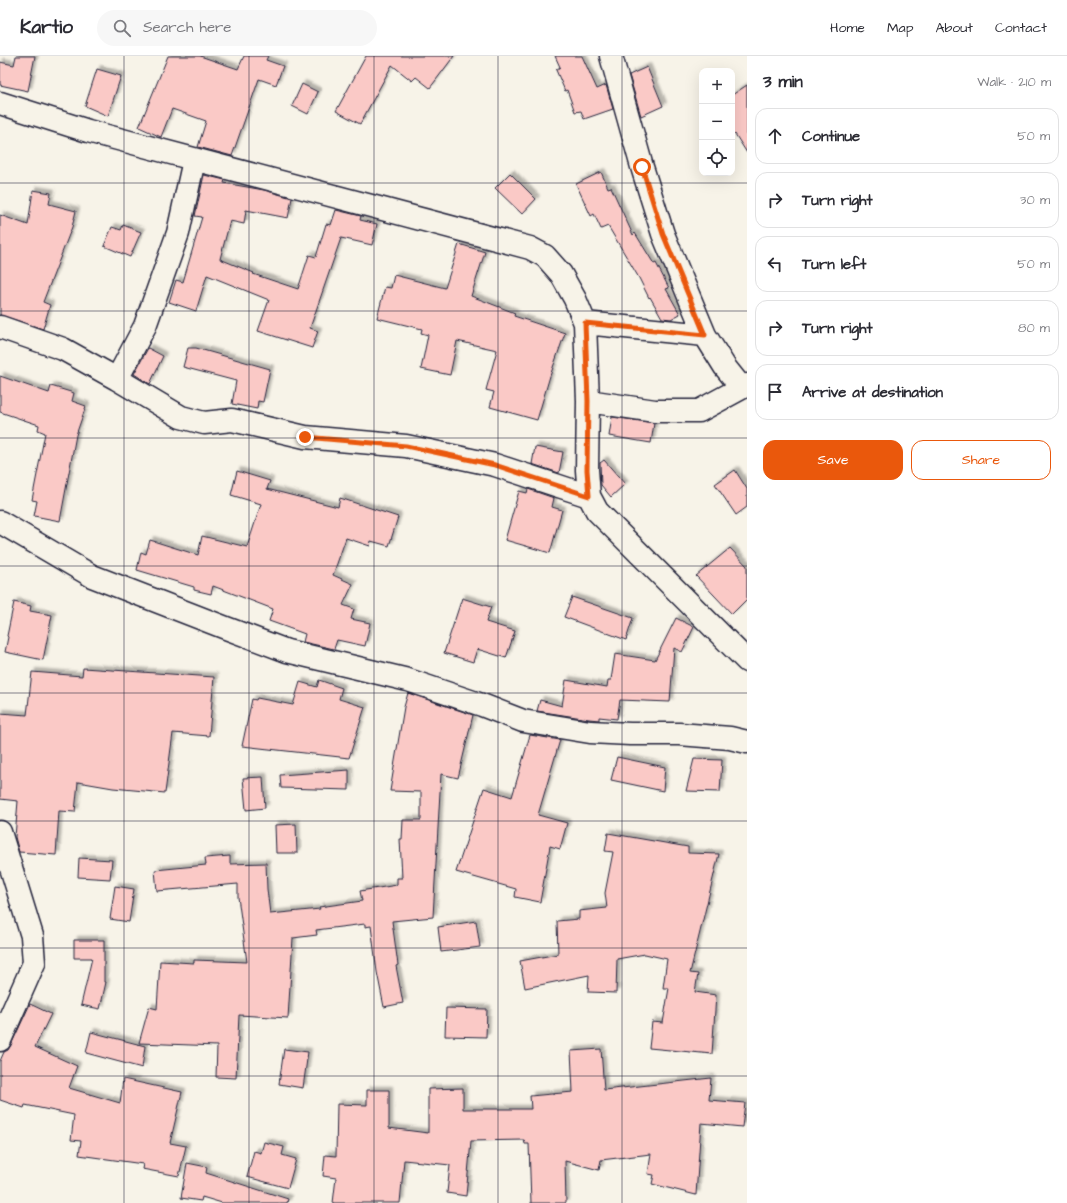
<!DOCTYPE html>
<meta charset="utf-8">
<style>
:root{--surface:#fff;--page:#f7f7f7;--text:#2b2b33;--muted:#7c7c81;--line:#e1e1e2;--accent:#ea580c}
body{margin:0;font-family:"Architects Daughter",sans-serif;background:var(--page);color:var(--text)}
.controls{position:absolute;right:12px;top:12px;display:grid;overflow:hidden;border-radius:8px;box-shadow:0 4px 16px #0002}
.controls button{width:36px;height:36px;display:grid;place-items:center;padding:0;border:0;border-bottom:1px solid var(--line);background:var(--surface);color:var(--text);font:20px sans-serif}
.stop{position:absolute;width:12px;height:12px;margin:-9px;border:3px solid #ea580c;border-radius:50%;background:#fff}
.stop.end{background:#ea580c;border-color:#fff;box-shadow:0 1px 4px #0008}
.list{margin:0;padding:0;list-style:none}
h2{display:flex;justify-content:space-between;align-items:center;height:52px;margin:0;padding:0 16px;font-size:17px}
h2 small{font-size:13px;font-weight:400;color:var(--muted)}
.list li{display:grid;grid-template-columns:26px 1fr auto;gap:12px;align-items:center;box-sizing:border-box;height:56px;margin:0 8px 8px;padding:0 8px;border:1px solid var(--line);border-radius:12px}
.list b{display:block;font-size:15px;white-space:nowrap}
.list em{font-size:13px;font-style:normal;color:var(--muted)}
.actions{display:flex;gap:8px;padding:12px 16px}
.actions a{flex:1;padding:9px 0;border:1px solid var(--accent);border-radius:12px;text-align:center;font-size:14px;color:var(--accent)}
.actions .main{background:var(--accent);color:#fff}
.icon{flex:none;width:22px;height:22px;fill:none;stroke:currentColor;stroke-width:2;stroke-linecap:round;stroke-linejoin:round}
.map{position:relative;flex:none;width:747px;height:1147px;overflow:hidden}
header{display:flex;align-items:center;gap:24px;box-sizing:border-box;height:56px;padding:0 20px;background:var(--surface);border-bottom:1px solid var(--line)}
header strong{font-size:19px}
nav{display:flex;gap:22px;margin-inline-start:auto;font-size:14px}
.search{width:280px;height:36px;background:var(--page);display:flex;align-items:center;gap:10px;box-sizing:border-box;padding:0 14px;border-radius:22px;color:var(--muted);font-size:15px}
main{display:flex}
aside{flex:1;background:var(--surface)}
.map>svg:first-child{display:block}
.building{fill:#fac9c6;stroke:#22223b;filter:url(#shadow)}
.lines{fill:none;stroke-linecap:round;stroke-linejoin:round}
.minor-casing{stroke:#22223b;stroke-width:25}
.minor{stroke:#f7f3e8;stroke-width:22}
.route{stroke:#ea580c;stroke-width:5}
.grid{fill:none;stroke:#22223b;stroke-width:1;stroke-opacity:0.55}
</style>
<header>
<strong>Kartio</strong>
<div class="search"><svg class="icon" aria-label="search" viewBox="0 0 24 24"><circle cx="10" cy="10" r="6"/><path d="M15 15l6 6"/></svg>Search here</div>
<nav><a>Home</a><a>Map</a><a>About</a><a>Contact</a></nav>
</header>
<main>
<div class="map">
<svg width="747" height="1147" viewBox="0 0 747 1147">
<defs>
<filter id="shadow"><feDropShadow dx="3.5" dy="-3.5" stdDeviation="1" flood-color="#0004"/></filter>
</defs>
<rect width="100%" height="100%" fill="#f7f3e8"/>
<filter id="ink" filterUnits="userSpaceOnUse"><feTurbulence type="fractalNoise" baseFrequency=".025" numOctaves="2"/><feDisplacementMap in="SourceGraphic" scale="8" xChannelSelector="R" yChannelSelector="G"/><feConvolveMatrix kernelMatrix="1 2 1 2 8 2 1 2 1" color-interpolation-filters="sRGB"/></filter>
<g filter="url(#ink)">
<!-- building -->
<path class="building" d="M 16,0 L 35,0 L 28,35 L 0,29 L 0,6 L 14,9 Z
M 168,0 L 200,0 L 238,13 L 244,0 L 268,0 L 266,4 L 283,10 L 276,29 L 259,23 L 232,100 L 198,91 L 206,65 L 172,53 L 161,81 L 139,71 Z
M 366,0 L 454,0 L 430,32 L 416,21 L 412,25 L 392,9 L 360,68 L 336,55 Z
M 555,0 L 582,0 L 597,33 L 606,29 L 613,53 L 584,63 L 581,55 L 575,56 L 567,34 L 565,35 L 556,14 L 560,11 Z
M 647,11 L 663,50 L 641,60 L 629,19 Z
M 97,13 L 121,20 L 108,60 L 85,50 Z
M 302,28 L 318,36 L 308,58 L 292,50 Z
M 747,29 L 747,97 L 735,78 L 732,81 L 732,39 Z
M 601,116 L 608,132 L 611,131 L 633,179 L 635,177 L 654,208 L 656,207 L 669,232 L 666,233 L 680,258 L 671,263 L 662,262 L 650,241 L 649,242 L 639,222 L 608,170 L 601,173 L 594,158 L 591,160 L 576,128 Z
M 510,117 L 536,143 L 522,158 L 495,132 Z
M 204,119 L 225,124 L 224,127 L 264,134 L 292,142 L 288,162 L 246,154 L 244,168 L 230,165 L 220,203 L 254,217 L 253,218 L 298,233 L 309,199 L 316,201 L 326,168 L 331,169 L 336,154 L 361,160 L 360,164 L 377,168 L 372,189 L 341,182 L 310,272 L 318,275 L 312,292 L 258,275 L 269,244 L 207,219 L 196,255 L 169,246 L 176,224 L 183,226 L 202,161 L 195,160 Z
M 33,134 L 51,137 L 49,148 L 76,155 L 72,171 L 43,246 L 50,249 L 43,273 L 0,259 L 0,159 L 28,169 Z
M 123,169 L 141,176 L 130,201 L 104,190 L 112,171 L 121,174 Z
M 459,188 L 485,196 L 471,240 L 515,257 L 514,260 L 565,277 L 550,320 L 537,364 L 490,351 L 494,336 L 486,334 L 497,294 L 457,285 L 450,319 L 421,313 L 428,279 L 421,277 L 422,273 L 377,262 L 385,231 L 391,232 L 394,219 L 445,232 Z
M 148,292 L 163,300 L 150,328 L 134,318 Z
M 188,292 L 196,292 L 270,313 L 263,346 L 258,345 L 257,353 L 232,348 L 236,325 L 183,311 Z
M 0,320 L 49,337 L 51,330 L 74,337 L 72,345 L 86,350 L 76,379 L 60,465 L 34,460 L 37,445 L 32,444 L 45,377 L 38,374 L 39,369 L 0,356 Z
M 612,361 L 654,367 L 651,387 L 609,380 Z
M 535,391 L 563,396 L 559,417 L 532,408 Z
M 604,404 L 625,428 L 611,441 L 601,429 L 600,407 Z
M 735,414 L 747,433 L 747,451 L 736,459 L 715,428 Z
M 237,415 L 270,425 L 267,433 L 338,451 L 340,442 L 398,461 L 389,490 L 371,485 L 370,490 L 346,482 L 333,519 L 353,528 L 343,549 L 354,553 L 351,563 L 370,567 L 365,590 L 337,584 L 334,593 L 303,586 L 305,578 L 269,565 L 273,553 L 213,530 L 211,538 L 194,534 L 194,531 L 137,514 L 141,496 L 146,498 L 150,484 L 198,499 L 202,480 L 247,491 L 261,448 L 231,439 Z
M 528,433 L 554,442 L 552,451 L 562,454 L 550,497 L 505,484 L 519,435 L 527,437 Z
M 730,492 L 747,510 L 747,543 L 732,558 L 696,520 Z
M 572,541 L 633,562 L 626,584 L 564,561 Z
M 462,542 L 491,551 L 486,566 L 515,575 L 506,602 L 477,593 L 473,606 L 444,597 Z
M 14,546 L 31,550 L 30,555 L 52,559 L 43,604 L 5,596 L 8,581 L 7,580 Z
M 676,562 L 694,571 L 682,596 L 674,592 L 670,646 L 620,644 L 617,663 L 599,661 L 599,664 L 589,663 L 537,655 L 540,644 L 562,650 L 566,624 L 607,631 L 608,624 L 611,624 L 615,598 L 655,604 Z
M 83,612 L 214,621 L 209,680 L 173,677 L 165,737 L 113,732 L 78,726 L 75,756 L 59,755 L 56,799 L 19,796 L 15,781 L 18,745 L 0,743 L 0,657 L 27,659 L 32,616 L 82,620 Z
M 319,624 L 342,632 L 339,643 L 365,651 L 349,702 L 242,690 L 252,643 L 256,644 L 257,642 L 293,649 L 300,626 L 317,631 Z
M 408,637 L 473,659 L 458,722 L 441,718 L 433,861 L 392,865 L 398,909 L 396,910 L 403,947 L 384,951 L 377,916 L 371,870 L 365,871 L 365,868 L 316,874 L 317,879 L 293,882 L 288,962 L 239,959 L 236,1022 L 216,1021 L 217,990 L 139,987 L 149,951 L 157,953 L 160,905 L 194,907 L 194,904 L 247,906 L 238,841 L 238,828 L 157,835 L 155,814 L 206,809 L 205,802 L 230,800 L 230,808 L 266,807 L 267,833 L 270,858 L 320,853 L 319,851 L 362,845 L 360,835 L 397,829 L 397,822 L 402,822 L 400,783 L 402,783 L 403,764 L 421,764 L 421,736 L 390,735 L 404,651 Z
M 530,679 L 560,684 L 538,759 L 567,767 L 560,793 L 550,790 L 540,846 L 515,841 L 516,833 L 456,816 L 484,732 L 512,741 Z
M 617,701 L 665,711 L 663,735 L 611,724 Z
M 694,703 L 722,704 L 720,736 L 686,735 Z
M 349,714 L 349,734 L 281,732 L 280,719 Z
M 263,721 L 265,752 L 246,754 L 243,722 Z
M 296,768 L 297,797 L 276,797 L 275,769 Z
M 608,777 L 688,791 L 688,797 L 719,798 L 690,917 L 698,918 L 695,936 L 716,939 L 712,998 L 649,992 L 652,966 L 663,967 L 669,932 L 663,932 L 667,903 L 645,898 L 617,903 L 616,937 L 588,936 L 589,919 L 525,932 L 520,905 L 558,898 L 557,865 L 579,863 L 579,855 L 607,852 L 605,837 L 613,796 L 605,795 Z
M 79,802 L 112,804 L 110,823 L 78,821 Z
M 115,830 L 134,833 L 129,866 L 110,863 Z
M 476,865 L 480,891 L 441,896 L 438,871 Z
M 74,884 L 104,884 L 104,926 L 106,926 L 100,953 L 81,949 L 92,902 L 74,902 Z
M 30,948 L 51,958 L 35,991 L 77,1010 L 69,1032 L 120,1047 L 123,1023 L 182,1036 L 170,1087 L 186,1090 L 179,1120 L 142,1113 L 143,1108 L 79,1099 L 81,1085 L 71,1084 L 74,1059 L 25,1049 L 24,1052 L 0,1044 L 0,1005 L 4,996 L 8,994 L 11,989 Z
M 446,952 L 487,953 L 486,981 L 445,980 Z
M 91,976 L 145,990 L 142,1012 L 86,997 Z
M 284,993 L 308,996 L 303,1032 L 279,1028 Z
M 601,993 L 604,1034 L 711,1022 L 709,1044 L 745,1047 L 742,1071 L 701,1067 L 696,1139 L 652,1128 L 654,1119 L 648,1118 L 651,1098 L 601,1104 L 599,1114 L 565,1105 L 566,1147 L 531,1147 L 529,1088 L 525,1088 L 524,1084 L 471,1085 L 466,1140 L 447,1137 L 450,1109 L 404,1104 L 400,1147 L 333,1147 L 336,1122 L 323,1120 L 325,1099 L 336,1100 L 337,1048 L 367,1049 L 367,1034 L 389,1034 L 389,1072 L 428,1077 L 428,1033 L 463,1032 L 463,1053 L 531,1053 L 530,1040 L 573,1036 L 571,995 Z
M 264,1086 L 284,1091 L 282,1099 L 296,1103 L 288,1132 L 247,1121 L 254,1095 L 261,1097 Z
M 187,1107 L 207,1111 L 206,1117 L 288,1143 L 287,1147 L 222,1147 L 202,1141 L 201,1145 L 181,1142 Z"/>
<g class="lines">
<!-- minor casing -->
<g class="minor-casing">
<path id="minor" d="M 611,0 L 642,111 L 663,178 L 705,279 L 725,311 L 741,331
M 0,47 L 88,75 L 530,192 L 545,200 L 561,218 L 575,243 L 585,267 L 588,345 L 587,414 L 589,440 L 597,455 L 747,605
M 585,267 L 705,279
M 0,271 L 63,293 L 117,323 L 181,361 L 204,367 L 232,364 L 305,381 L 406,390 L 495,409 L 589,440
M 117,323 L 145,270 L 178,177 L 194,104
M 588,345 L 655,355 L 699,355 L 747,329
M 0,466 L 92,520 L 226,572 L 287,595 L 408,624 L 482,649 L 523,665 L 590,676 L 630,678 L 679,678 L 730,682 L 747,686
M 0,776 L 32,880 L 34,907 L 0,984"/>
</g>
<!-- minor -->
<use href="#minor" class="minor"/>
</g>
</g>
<g class="lines" filter="url(#ink)">
<!-- route -->
<path class="route" d="M 305,381 L 406,390 L 495,409 L 589,440 L 587,414 L 588,345 L 585,267 L 705,279 L 663,178 L 642,111"/>
</g>
<!-- grid -->
<path class="grid" d="M 124,0 L 124,1147M 249,0 L 249,1147M 374,0 L 374,1147M 498,0 L 498,1147M 622,0 L 622,1147M 0,127 L 747,127M 0,255 L 747,255M 0,382 L 747,382M 0,510 L 747,510M 0,637 L 747,637M 0,765 L 747,765M 0,892 L 747,892M 0,1020 L 747,1020"/>
</svg>
<div class="controls">
<button>+</button>
<button>−</button>
<button><svg class="icon" aria-label="locate" viewBox="0 0 24 24"><circle cx="12" cy="12" r="6"/><path d="M12 2v4M12 18v4M2 12h4M18 12h4"/></svg></button>
</div>
<div class="stop" style="left:642px;top:111px"></div>
<div class="stop end" style="left:305px;top:381px"></div>
</div>
<aside>
<h2>3 min<small>Walk · 210 m</small></h2>
<ul class="list">
<li><svg class="icon" aria-label="ahead" viewBox="0 0 24 24"><path d="M12 20V5M6 11l6-6 6 6"/></svg><div><b>Continue</b></div><em>50 m</em></li>
<li><svg class="icon" aria-label="right" viewBox="0 0 24 24"><path d="M7 20v-9h11M14 6l5 5-5 5"/></svg><div><b>Turn right</b></div><em>30 m</em></li>
<li><svg class="icon" aria-label="left" viewBox="0 0 24 24"><path d="M17 20v-9H6M10 6l-5 5 5 5"/></svg><div><b>Turn left</b></div><em>50 m</em></li>
<li><svg class="icon" aria-label="right" viewBox="0 0 24 24"><path d="M7 20v-9h11M14 6l5 5-5 5"/></svg><div><b>Turn right</b></div><em>80 m</em></li>
<li><svg class="icon" aria-label="arrive" viewBox="0 0 24 24"><path d="M6 21V4h12l-3 4 3 4H6"/></svg><div><b>Arrive at destination</b></div></li>
</ul>
<div class="actions"><a class="main">Save</a><a>Share</a></div>
</aside>
</main>
